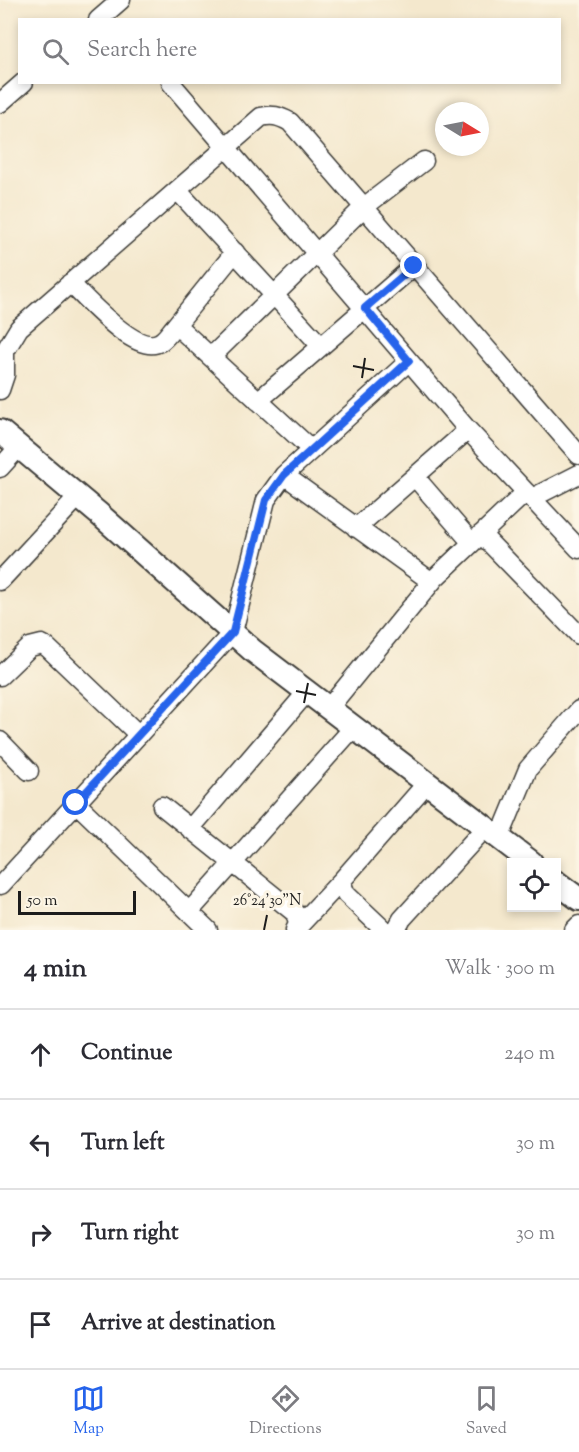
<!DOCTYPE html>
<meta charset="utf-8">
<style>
:root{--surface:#fff;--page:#f2f2f3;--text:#2b2b33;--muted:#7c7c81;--line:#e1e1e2;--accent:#2563eb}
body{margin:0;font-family:"Sorts Mill Goudy",serif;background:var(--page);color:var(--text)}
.controls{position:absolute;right:18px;bottom:18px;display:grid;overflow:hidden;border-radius:0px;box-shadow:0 3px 9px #0003}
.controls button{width:54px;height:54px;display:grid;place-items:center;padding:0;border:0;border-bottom:2px solid var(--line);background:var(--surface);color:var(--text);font:30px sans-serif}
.compass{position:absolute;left:435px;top:102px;width:54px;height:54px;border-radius:50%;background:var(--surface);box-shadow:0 3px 9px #0003;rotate:100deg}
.scale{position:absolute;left:18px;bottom:15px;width:118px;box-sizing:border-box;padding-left:6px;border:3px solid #1c1c1c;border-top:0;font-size:16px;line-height:21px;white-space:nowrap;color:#1c1c1c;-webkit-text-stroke:4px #fcf5e5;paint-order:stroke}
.stop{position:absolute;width:18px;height:18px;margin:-14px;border:4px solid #2563eb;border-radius:50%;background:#fff}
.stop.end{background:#2563eb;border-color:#fff;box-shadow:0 2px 6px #0008}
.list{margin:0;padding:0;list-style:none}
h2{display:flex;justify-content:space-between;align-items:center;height:78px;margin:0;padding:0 24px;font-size:26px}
h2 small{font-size:20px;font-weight:400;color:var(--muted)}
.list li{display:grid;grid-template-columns:39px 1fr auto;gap:18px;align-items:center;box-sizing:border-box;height:90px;padding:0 24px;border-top:2px solid var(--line)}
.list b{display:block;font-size:22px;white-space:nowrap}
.list em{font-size:20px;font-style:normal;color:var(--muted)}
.icon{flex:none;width:33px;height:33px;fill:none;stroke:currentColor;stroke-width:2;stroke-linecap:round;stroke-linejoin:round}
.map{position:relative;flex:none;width:579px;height:930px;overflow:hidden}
.search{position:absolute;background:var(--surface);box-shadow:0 3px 9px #0003;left:18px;right:18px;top:18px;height:66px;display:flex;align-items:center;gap:15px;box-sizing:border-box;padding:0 21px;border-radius:0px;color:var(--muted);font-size:22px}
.sheet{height:438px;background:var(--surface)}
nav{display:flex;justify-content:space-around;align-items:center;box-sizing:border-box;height:84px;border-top:2px solid var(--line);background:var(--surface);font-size:16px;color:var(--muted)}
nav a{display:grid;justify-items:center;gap:3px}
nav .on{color:var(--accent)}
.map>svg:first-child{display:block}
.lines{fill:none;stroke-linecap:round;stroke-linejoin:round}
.minor-casing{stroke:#3c3b37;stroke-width:21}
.tertiary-casing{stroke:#3c3b37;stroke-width:26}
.minor{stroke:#fff;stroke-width:18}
.tertiary{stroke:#fff;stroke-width:22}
.route{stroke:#2563eb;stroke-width:8}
.ticks{fill:none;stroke:#1c1c1c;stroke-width:2}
.ticks-label{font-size:15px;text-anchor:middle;fill:#1c1c1c;stroke:#fcf5e5;stroke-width:6;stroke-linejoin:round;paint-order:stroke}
</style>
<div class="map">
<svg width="579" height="930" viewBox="0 0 579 930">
<rect width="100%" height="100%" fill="#fcf5e5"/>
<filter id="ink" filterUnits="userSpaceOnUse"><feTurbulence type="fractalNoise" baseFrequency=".0167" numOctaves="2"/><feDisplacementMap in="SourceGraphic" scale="12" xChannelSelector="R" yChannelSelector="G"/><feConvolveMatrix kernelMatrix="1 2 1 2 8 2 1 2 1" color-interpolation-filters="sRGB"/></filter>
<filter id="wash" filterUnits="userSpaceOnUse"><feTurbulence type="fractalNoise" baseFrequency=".008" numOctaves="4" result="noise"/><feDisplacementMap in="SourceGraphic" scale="24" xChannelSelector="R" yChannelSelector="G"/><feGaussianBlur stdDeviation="1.35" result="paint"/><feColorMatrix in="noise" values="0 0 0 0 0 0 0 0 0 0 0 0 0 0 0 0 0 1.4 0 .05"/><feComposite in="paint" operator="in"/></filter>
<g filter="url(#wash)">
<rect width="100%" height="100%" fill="#f4e8cd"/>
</g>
<g filter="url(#ink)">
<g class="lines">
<!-- minor casing -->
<g class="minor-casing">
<path id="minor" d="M 98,20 L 121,0
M 171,83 L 468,430 L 579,549
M 0,103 L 24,82
M 177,190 L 321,346
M 70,283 C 87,299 136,356 160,342 C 166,339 171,330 176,325 L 312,450
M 176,325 L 235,252
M 211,357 L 364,207 L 424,161
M 0,390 L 5,375 L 5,351 L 19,328 L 261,117 C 272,114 279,116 290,122 L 579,455
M 258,401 L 414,266
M 0,468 L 19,447
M 284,475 L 432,582
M 415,477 L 472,543
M 532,498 L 579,474
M 356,528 L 468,430
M 481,534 L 579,635
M 0,581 L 78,497
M 0,676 L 30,647 L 42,644 L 48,648 L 139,735
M 328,709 L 435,578 L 526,492
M 0,741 L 29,771
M 76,803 L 208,930
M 162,806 L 295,913 L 298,924 L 295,930
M 190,829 L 307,692
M 499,839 L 528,769 L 579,710
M 1,885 L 233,632 L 266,500 L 284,475 L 409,361
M 189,912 L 353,728
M 296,929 L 343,879
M 384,930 L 346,894 L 343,887 L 343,879 L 426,784
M 396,930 L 402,919 L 485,828
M 574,930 L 579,925"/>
</g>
<!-- tertiary casing -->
<g class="tertiary-casing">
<path id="tertiary" d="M 0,431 L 99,514 L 252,650 L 531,862
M 556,882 L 579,899"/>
</g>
<!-- minor -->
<use href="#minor" class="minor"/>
<!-- tertiary -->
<use href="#tertiary" class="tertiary"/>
</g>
</g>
<g class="lines" filter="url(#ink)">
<!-- route -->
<path class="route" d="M 76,803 L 233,632 L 266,500 L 284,475 L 409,361 L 365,308 L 414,266"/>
</g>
<!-- ticks -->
<path class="ticks" d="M 353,366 L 374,370M 362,378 L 365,358M 296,691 L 316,695M 304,703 L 308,683M 264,930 L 267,915"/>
<g class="ticks-label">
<text x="267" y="905">26°24'30"N</text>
</g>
</svg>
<div class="controls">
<button><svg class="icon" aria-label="locate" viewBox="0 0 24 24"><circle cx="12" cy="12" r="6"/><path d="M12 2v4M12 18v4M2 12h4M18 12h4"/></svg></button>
</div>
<svg class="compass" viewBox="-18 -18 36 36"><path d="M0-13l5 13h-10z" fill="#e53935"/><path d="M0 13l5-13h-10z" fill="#7c7c81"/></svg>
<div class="scale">50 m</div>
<div class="stop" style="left:76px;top:803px"></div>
<div class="stop end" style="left:414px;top:266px"></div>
<div class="search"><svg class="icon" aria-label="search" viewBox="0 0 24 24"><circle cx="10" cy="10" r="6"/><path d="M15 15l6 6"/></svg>Search here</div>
</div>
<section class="sheet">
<h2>4 min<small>Walk · 300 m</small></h2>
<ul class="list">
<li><svg class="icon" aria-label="ahead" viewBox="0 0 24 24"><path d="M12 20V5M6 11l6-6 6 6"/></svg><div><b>Continue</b></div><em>240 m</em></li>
<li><svg class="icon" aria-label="left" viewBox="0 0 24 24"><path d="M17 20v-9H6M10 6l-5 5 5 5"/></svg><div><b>Turn left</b></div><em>30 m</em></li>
<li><svg class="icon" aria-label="right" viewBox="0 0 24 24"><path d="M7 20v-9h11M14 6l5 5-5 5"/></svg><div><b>Turn right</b></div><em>30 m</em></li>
<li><svg class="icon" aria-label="arrive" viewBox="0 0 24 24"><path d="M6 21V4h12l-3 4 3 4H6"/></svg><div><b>Arrive at destination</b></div></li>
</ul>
</section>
<nav>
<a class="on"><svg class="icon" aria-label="map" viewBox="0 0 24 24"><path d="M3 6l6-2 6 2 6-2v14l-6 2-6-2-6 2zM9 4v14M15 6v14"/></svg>Map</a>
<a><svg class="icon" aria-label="directions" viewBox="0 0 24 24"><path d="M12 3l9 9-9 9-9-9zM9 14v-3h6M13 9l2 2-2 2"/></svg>Directions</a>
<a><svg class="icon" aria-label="saved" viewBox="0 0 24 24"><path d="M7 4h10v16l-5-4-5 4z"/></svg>Saved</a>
</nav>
